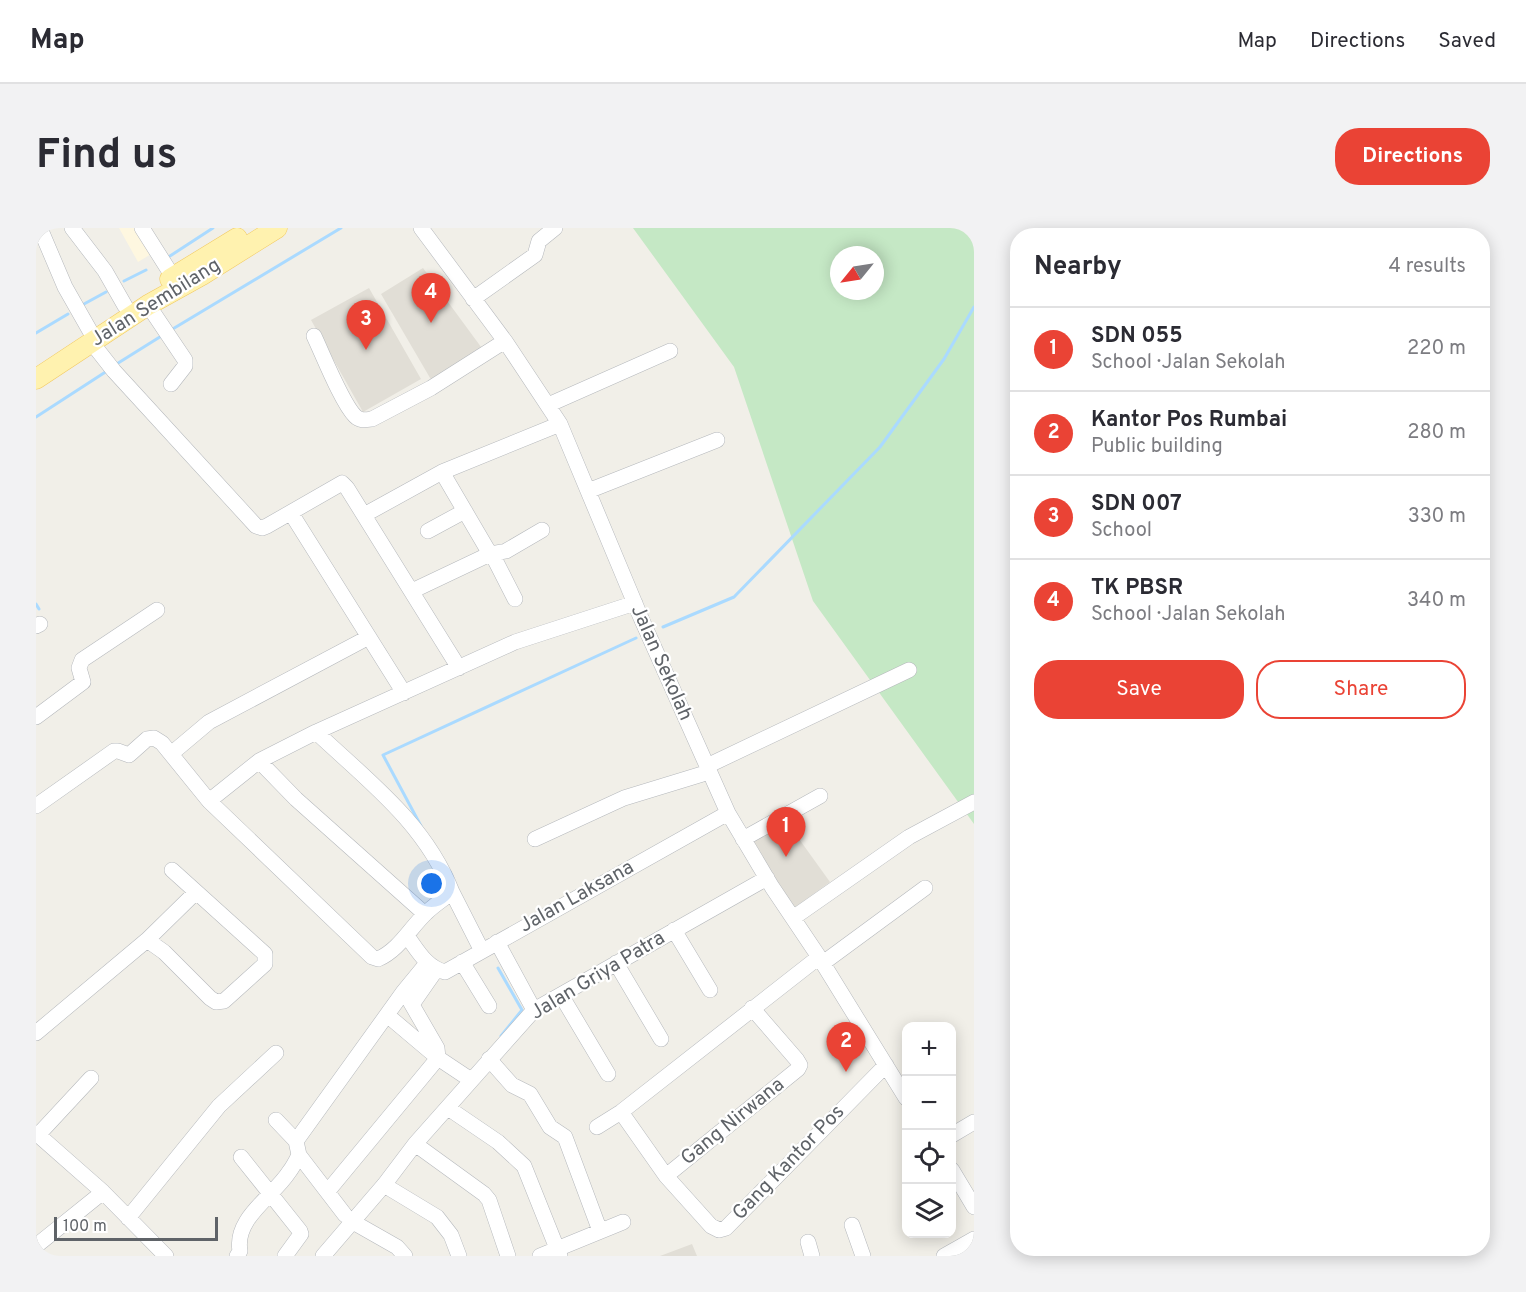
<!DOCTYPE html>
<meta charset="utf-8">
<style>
:root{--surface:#fff;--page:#f2f2f3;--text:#2b2b33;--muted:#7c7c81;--line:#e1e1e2;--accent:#ea4335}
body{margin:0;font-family:Overpass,sans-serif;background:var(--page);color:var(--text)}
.controls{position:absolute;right:18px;bottom:18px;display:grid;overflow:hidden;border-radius:12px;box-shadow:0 3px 15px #0003}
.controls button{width:54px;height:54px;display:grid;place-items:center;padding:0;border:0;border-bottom:2px solid var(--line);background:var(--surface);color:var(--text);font:30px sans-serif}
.compass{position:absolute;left:794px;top:18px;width:54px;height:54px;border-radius:50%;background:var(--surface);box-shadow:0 3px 15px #0003;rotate:240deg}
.scale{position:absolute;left:18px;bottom:15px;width:164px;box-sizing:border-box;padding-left:6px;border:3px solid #5f6368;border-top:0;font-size:16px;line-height:21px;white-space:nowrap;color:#5f6368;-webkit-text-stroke:4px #fff;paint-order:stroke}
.you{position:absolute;left:396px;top:656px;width:21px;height:21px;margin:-15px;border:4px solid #fff;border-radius:50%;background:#1a73e8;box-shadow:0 0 0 9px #1a73e833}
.badge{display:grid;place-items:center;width:39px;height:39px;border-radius:50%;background:var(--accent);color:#fff;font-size:20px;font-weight:700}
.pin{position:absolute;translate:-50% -50px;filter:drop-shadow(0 2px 3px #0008)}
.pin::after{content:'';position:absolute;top:32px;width:21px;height:18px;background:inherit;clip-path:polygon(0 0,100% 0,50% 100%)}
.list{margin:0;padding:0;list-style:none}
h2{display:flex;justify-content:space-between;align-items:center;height:78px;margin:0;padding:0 24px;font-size:26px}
h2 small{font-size:20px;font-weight:400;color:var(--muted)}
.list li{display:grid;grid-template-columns:39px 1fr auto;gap:18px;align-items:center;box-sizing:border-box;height:84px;padding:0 24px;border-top:2px solid var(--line)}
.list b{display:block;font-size:22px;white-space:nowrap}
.list p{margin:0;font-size:20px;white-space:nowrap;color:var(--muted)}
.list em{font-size:20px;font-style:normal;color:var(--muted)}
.actions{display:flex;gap:12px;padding:18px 24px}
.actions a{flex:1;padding:14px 0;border:2px solid var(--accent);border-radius:24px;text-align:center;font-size:21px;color:var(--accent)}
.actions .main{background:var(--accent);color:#fff}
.icon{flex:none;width:33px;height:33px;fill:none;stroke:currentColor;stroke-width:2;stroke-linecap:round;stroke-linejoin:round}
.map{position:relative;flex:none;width:938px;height:1028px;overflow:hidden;border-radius:24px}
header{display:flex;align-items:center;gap:36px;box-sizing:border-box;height:84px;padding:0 30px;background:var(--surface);border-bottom:2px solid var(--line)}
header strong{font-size:28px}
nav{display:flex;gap:33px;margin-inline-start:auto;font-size:21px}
.intro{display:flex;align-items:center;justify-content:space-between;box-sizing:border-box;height:144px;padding:0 36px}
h1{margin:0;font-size:42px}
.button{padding:15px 27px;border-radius:24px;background:var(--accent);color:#fff;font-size:21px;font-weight:700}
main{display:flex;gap:36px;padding:0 36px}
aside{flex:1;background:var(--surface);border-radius:24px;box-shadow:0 3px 15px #0003}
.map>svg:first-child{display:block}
.commercial{fill:#fef7e0}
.education{fill:#e1ded6}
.green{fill:#c5e8c5;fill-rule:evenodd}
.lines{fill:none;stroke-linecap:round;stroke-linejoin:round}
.stream{stroke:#aadaff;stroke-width:3}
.minor-casing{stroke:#b5b8bc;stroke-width:16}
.major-casing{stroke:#f2c960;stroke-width:21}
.minor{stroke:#fff;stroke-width:15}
.major{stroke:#fff2af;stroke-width:20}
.labels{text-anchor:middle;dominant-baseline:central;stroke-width:4.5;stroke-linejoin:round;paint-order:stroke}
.street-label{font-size:20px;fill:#5f6368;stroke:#fff}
</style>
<header>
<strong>Map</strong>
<nav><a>Map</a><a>Directions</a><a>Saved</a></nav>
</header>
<div class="intro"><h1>Find us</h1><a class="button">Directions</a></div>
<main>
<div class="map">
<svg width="938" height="1028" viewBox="0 0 938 1028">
<rect width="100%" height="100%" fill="#f1efe8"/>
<!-- commercial -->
<path class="commercial" d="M 83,0 L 115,0 L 127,19 L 102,34 Z"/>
<!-- education -->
<path class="education" d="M 387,40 L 448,123 L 397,155 L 345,66 Z
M 333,60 L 385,151 L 327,184 L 275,92 Z
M 748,590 L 794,654 L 758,680 L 714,613 Z
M 656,1016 L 661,1028 L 624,1028 Z"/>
<!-- green -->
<path class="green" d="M 597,0 L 938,0 L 938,596 L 777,373 L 698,139 ZM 803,27 L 839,27 L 839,63 L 803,63 Z"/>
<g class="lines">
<!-- stream -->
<path class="stream" d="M 134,28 L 177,0
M 88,53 L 110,42
M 48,76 L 70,64
M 135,102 L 305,0
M 0,105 L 32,86
M 79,137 L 127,107
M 0,189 L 71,143
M 0,376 L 3,381
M 627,399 L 698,369 L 844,219 L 908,131 L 938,79
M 385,598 L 347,527 L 600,410
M 462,740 L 486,782 L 465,808"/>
<!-- minor casing -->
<g class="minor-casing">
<path id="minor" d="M 36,0 L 69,43 L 89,78
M 106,0 L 137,49
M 385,0 L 469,113 L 524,196 L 605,390 L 692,585 L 736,659 L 783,729 L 870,870
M 0,7 L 6,5 L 29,59 L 54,103
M 437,71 L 499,27 L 503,13 L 519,0
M 112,77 L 149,132 L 149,138 L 135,156
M 278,108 C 287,127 306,175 319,188 C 324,193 329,192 336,191 L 395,160 L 469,113
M 56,115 L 78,143 L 220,298 L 226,300 L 231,298 L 306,255 L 311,260 L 423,440
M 512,177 L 634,123
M 406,244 L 454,326 L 470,323 L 506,302
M 552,263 L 681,212
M 255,285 L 368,465
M 328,287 L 406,244 L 524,196
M 392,303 L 429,283
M 456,326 L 479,371
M 376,363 L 454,326
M 0,398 L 4,396
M 0,489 L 47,454 L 43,440 L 46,432 L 121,382
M 135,526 L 173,494 L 333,409
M 223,533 L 260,571 L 389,686
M 671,538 L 873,442
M 173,573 L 223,533 L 280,504 L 479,414 L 599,375
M 0,578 L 78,523 L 82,523 L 93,527 L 111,511 L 118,510 L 126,515 L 173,573 L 336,729 L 342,731 C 363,722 374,700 390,685 C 398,677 408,671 416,664 C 389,595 332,553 280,504
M 499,611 L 588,570 L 673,544
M 707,611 L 784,568
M 416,664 L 446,723
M 757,690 L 873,609 L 938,574
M 638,702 L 674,762
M 371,708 C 382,723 390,739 409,744 L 692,585
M 111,712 L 160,664
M 461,714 L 498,782
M 426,734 L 453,778
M 580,735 L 625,811
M 787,735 L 889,660
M 525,767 L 572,846
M 377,775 L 400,742
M 351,787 L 402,830 L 435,852
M 0,805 L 111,712 L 128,724 L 174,770 L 180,774 L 188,773 L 229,736 L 229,726 L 136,642
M 453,831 L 476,857 L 494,866 L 514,899 L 529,909 L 564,1003
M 412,880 L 462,914 L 488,938 L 524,1028
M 585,884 L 630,948 L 675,998 L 683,1002 L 690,1000 L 850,837
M 240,892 L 260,913 L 263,927 L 309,987
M 561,899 L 585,884 L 783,729
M 0,905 L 67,964 L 130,1028
M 2,907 L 55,850
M 916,907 L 938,894
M 260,913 L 368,763 L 391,735
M 379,916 L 448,966 L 453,972 L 472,1028
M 205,929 L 264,1003 L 265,1006 L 249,1028
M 916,942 L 938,979
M 630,948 L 762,841 L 764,837 L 761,832 L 716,780
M 348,957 L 401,989 L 415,1007 L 423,1028
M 292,963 L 402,830 L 401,820 L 368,763
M 92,990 L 183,878 L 240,825
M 317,994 L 361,1019 L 369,1028
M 816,997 L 827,1028
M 772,1014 L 776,1028
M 0,1018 L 67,964
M 201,1028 L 204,1023 C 198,990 237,969 253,944 C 257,939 260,933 263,927
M 287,1028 L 348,957 L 379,916 L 498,782 L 731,650
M 504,1028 L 587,994
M 908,1028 L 938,1011"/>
</g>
<!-- major casing -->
<g class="major-casing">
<path id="major" d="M 134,51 L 201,10
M 0,151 L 112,77 L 166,47 L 241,0"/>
</g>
<!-- minor -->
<use href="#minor" class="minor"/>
<!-- major -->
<use href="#major" class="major"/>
</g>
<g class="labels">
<!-- street labels -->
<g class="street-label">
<text transform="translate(120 75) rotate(-32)">Jalan Sembilang</text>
<text transform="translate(625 435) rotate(66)">Jalan Sekolah</text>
<text transform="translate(541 669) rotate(-29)">Jalan Laksana</text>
<text transform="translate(562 748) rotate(-31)">Jalan Griya Patra</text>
<text transform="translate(697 894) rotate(-39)">Gang Nirwana</text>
<text transform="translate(753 935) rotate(-46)">Gang Kantor Pos</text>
</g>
</g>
</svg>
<div class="controls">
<button>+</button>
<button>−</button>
<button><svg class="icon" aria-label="locate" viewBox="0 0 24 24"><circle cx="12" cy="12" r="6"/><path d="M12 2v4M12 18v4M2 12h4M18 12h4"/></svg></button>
<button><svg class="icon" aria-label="layers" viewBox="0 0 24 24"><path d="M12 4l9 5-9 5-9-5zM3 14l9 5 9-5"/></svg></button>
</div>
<svg class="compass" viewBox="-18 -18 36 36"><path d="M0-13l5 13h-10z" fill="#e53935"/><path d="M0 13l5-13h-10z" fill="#7c7c81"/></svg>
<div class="scale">100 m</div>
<div class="you"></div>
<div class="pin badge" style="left:750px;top:629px">1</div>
<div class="pin badge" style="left:810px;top:844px">2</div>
<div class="pin badge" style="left:330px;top:122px">3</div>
<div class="pin badge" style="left:395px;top:95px">4</div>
</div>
<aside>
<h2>Nearby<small>4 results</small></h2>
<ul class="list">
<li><span class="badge">1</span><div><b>SDN 055</b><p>School · Jalan Sekolah</p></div><em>220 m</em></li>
<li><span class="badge">2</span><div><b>Kantor Pos Rumbai</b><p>Public building</p></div><em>280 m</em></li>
<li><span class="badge">3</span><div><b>SDN 007</b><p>School</p></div><em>330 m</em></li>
<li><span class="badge">4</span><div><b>TK PBSR</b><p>School · Jalan Sekolah</p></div><em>340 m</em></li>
</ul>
<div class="actions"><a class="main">Save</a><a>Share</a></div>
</aside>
</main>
